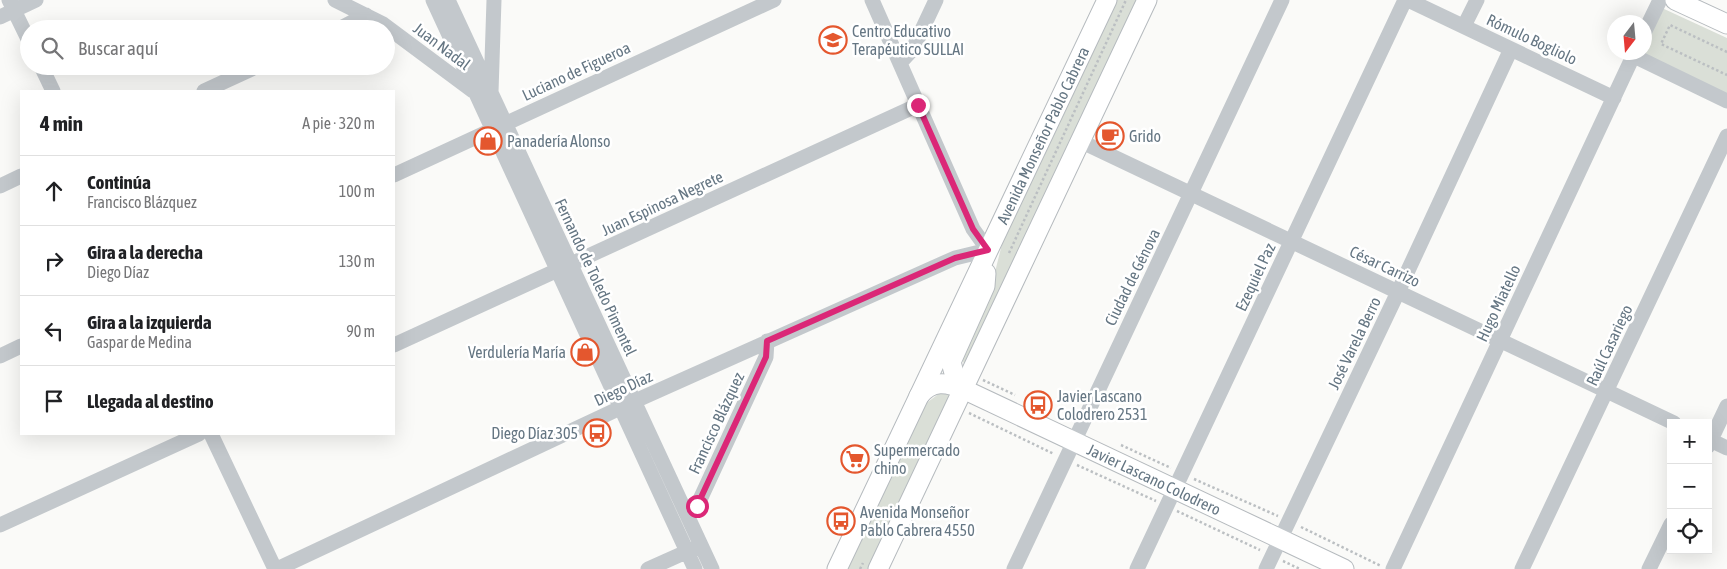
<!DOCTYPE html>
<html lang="es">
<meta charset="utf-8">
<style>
:root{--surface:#fff;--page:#f6f6f6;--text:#202124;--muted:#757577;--line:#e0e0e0}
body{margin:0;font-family:"Asap Condensed",sans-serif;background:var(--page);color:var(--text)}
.controls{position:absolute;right:15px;bottom:15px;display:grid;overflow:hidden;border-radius:0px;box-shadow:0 5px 20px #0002}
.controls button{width:45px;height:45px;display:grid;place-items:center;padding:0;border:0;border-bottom:1px solid var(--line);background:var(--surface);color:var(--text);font:25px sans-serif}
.compass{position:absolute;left:1607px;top:15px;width:45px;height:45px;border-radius:50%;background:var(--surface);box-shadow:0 5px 20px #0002;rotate:196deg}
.stop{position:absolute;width:15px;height:15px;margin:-11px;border:4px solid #db2777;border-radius:50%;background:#fff}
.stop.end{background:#db2777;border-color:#fff;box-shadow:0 1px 5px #0008}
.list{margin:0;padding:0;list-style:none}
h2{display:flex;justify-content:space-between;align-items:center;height:65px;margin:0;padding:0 20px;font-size:21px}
h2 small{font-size:16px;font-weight:400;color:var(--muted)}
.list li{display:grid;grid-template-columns:32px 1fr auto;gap:15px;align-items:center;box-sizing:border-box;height:70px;padding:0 20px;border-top:1px solid var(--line)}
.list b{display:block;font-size:19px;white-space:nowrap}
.list p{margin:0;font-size:16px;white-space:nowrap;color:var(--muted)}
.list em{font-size:16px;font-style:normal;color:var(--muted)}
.icon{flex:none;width:28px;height:28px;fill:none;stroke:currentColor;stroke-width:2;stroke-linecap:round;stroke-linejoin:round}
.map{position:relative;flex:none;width:1727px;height:569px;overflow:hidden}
.search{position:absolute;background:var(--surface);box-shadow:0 5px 20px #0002;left:20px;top:20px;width:375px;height:55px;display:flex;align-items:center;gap:12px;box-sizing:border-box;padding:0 18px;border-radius:28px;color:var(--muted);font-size:19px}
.panel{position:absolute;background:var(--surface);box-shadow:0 5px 20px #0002;left:20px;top:90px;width:375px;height:345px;border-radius:0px}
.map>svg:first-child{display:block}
.green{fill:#dadfd7}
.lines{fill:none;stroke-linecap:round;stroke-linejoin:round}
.major-casing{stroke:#b5babe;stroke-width:21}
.path{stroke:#bbbfc2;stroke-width:2.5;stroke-dasharray:2.5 2.5;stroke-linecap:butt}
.minor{stroke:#c3c8cc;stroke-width:15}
.major{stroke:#fff;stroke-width:19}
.route{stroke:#db2777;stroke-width:6}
.labels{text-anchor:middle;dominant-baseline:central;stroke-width:5;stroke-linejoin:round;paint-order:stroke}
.poi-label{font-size:16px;fill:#657683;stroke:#fff;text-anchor:start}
.street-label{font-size:16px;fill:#657683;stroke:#fff}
</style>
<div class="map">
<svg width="1727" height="569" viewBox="0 0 1727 569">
<rect width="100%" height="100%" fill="#fafaf8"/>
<!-- green -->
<path class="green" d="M 1115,0 L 1138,0 L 964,365 L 961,353 L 991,288 L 1003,240 Z
M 1662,8 L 1727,38 L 1727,95 L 1641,53 L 1644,52 L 1645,45 Z
M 944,390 L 951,390 L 953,398 L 869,569 L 847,569 L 925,404 Z"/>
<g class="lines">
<!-- major casing -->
<g class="major-casing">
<g id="major">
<path d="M 1675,0 L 1727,24"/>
<path d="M 963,389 L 954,373 L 951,362 L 985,286 L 986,273"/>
<path id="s1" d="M 919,396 C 932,380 946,382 963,389 L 1344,569"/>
<path id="s2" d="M 837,569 L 1107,0"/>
<path d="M 878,569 L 1147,0"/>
</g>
</g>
<!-- path -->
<path class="path" d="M 1727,52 L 1670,25 L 1661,44 L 1727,75
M 1009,253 L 1126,0
M 983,380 L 1015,395
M 969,413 L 1054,454
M 1121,445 L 1171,468
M 1077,465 L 1156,501
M 1194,479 L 1278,516
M 1177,511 L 1260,550
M 1301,527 L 1381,566
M 1283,561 L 1300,569
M 860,569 L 863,563"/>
<!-- minor -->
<path class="minor" d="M 9,0 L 29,41
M 335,0 L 383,24 L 473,91
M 433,0 L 695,569
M 448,0 L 712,569
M 1408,0 L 1614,98
M 0,17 L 36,0
M 1464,26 L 1477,0
M 339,29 L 366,15
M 1644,33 L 1660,0
M 1634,56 L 1727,101
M 900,63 L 913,49 L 936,0
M 41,66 L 53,91
M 204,91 L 258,66
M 491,92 L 494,0
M 1080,141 L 1674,423
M 394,175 L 774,0
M 0,186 L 21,176
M 394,345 L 918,105
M 0,356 L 21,346
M 211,434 L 275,569
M 1708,439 L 1727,448
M 1708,446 L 1727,406
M 688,516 L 697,506 L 766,357 L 767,341
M 0,525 L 199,434
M 277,569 L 635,401 L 955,258 L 988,250 L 973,229 L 872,0
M 648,569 L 695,548
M 1014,569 L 1282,0
M 1137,569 L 1405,0
M 1266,569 L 1398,292 L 1511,49
M 1393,569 L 1635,52
M 1522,569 L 1727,136
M 1649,569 L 1671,524"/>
<!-- major -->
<use href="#major" class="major"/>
</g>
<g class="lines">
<!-- route -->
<path class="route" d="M 697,506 L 766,357 L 767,341 L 955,258 L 988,250 L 973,229 L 918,105"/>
</g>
<!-- icons -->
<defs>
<g id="school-ring" transform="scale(1.4375)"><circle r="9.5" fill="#fff" stroke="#e4572e" stroke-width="1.5"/><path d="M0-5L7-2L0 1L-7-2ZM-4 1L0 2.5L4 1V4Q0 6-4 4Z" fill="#e4572e"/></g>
<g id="cafe-ring" transform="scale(1.4375)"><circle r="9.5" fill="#fff" stroke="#e4572e" stroke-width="1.5"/><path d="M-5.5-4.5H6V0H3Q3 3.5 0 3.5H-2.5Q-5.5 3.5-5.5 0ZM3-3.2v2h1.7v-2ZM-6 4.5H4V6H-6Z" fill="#e4572e"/></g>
<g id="shop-ring" transform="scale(1.4375)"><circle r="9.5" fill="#fff" stroke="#e4572e" stroke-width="1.5"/><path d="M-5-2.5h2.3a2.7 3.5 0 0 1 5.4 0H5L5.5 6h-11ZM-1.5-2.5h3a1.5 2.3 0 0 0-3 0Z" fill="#e4572e"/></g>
<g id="bus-ring" transform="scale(1.4375)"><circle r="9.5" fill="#fff" stroke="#e4572e" stroke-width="1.5"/><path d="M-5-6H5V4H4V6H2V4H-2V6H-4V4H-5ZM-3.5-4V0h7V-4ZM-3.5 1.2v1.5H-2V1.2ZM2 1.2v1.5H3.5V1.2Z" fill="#e4572e"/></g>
<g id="supermarket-ring" transform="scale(1.4375)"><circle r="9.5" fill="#fff" stroke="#e4572e" stroke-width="1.5"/><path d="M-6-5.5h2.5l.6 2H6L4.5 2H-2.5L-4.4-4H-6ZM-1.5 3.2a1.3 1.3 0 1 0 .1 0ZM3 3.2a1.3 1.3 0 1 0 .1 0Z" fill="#e4572e"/></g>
</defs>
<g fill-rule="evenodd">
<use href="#school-ring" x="833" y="40"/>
<use href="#cafe-ring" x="1110" y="136"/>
<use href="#shop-ring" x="488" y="141"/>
<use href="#shop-ring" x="585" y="352"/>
<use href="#bus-ring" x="1038" y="405"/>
<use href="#bus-ring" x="597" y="433"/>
<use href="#supermarket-ring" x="855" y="459"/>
<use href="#bus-ring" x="841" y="521"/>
</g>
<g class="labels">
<!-- poi labels -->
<g class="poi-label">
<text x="852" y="31">Centro Educativo<tspan x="852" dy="18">Terapéutico SULLAI</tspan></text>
<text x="1129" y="136">Grido</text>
<text x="507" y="141">Panadería Alonso</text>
<text x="566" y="352" text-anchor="end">Verdulería María</text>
<text x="1057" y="396">Javier Lascano<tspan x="1057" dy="18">Colodrero 2531</tspan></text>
<text x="578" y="433" text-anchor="end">Diego Díaz 305</text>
<text x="874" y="450">Supermercado<tspan x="874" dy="18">chino</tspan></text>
<text x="860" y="512">Avenida Monseñor<tspan x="860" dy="18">Pablo Cabrera 4550</tspan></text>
</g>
<!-- street labels -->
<g class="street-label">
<text transform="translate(1532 39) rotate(25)">Rómulo Bogliolo</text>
<text transform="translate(442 46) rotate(37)">Juan Nadal</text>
<text transform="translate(576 71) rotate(-25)">Luciano de Figueroa</text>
<text stroke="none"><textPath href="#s2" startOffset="480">Avenida Monseñor Pablo Cabrera</textPath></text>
<text transform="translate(662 203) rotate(-25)">Juan Espinosa Negrete</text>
<text transform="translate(1385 266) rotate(25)">César Carrizo</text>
<text transform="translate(596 277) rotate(65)">Fernando de Toledo Pimentel</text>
<text transform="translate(1132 277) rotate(-64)">Ciudad de Génova</text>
<text transform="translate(1255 277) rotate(-65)">Ezequiel Paz</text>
<text transform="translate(1498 303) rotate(-65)">Hugo Miatello</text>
<text transform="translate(1354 343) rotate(-64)">José Varela Berro</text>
<text transform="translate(1609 345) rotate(-65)">Raúl Casariego</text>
<text transform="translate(623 388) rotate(-25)">Diego Díaz</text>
<text transform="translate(716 423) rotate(-65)">Francisco Blázquez</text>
<text stroke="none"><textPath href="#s1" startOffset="260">Javier Lascano Colodrero</textPath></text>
</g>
</g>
</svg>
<div class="controls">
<button>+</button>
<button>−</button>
<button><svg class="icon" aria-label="locate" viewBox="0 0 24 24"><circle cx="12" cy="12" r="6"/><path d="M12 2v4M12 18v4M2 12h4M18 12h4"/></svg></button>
</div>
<svg class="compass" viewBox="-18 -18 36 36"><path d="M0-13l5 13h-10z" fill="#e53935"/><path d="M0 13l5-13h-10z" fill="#757577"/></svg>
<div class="stop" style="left:697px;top:506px"></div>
<div class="stop end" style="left:918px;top:105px"></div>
<div class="search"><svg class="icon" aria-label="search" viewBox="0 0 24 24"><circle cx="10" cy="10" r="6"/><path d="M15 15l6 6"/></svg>Buscar aquí</div>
<section class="panel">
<h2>4 min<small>A pie · 320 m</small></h2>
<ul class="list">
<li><svg class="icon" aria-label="ahead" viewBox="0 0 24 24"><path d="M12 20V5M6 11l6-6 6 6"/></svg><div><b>Continúa</b><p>Francisco Blázquez</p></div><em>100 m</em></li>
<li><svg class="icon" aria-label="right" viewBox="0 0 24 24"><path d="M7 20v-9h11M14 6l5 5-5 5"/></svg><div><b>Gira a la derecha</b><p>Diego Díaz</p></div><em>130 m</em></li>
<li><svg class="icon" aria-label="left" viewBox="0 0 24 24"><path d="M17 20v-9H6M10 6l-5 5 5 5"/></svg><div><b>Gira a la izquierda</b><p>Gaspar de Medina</p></div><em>90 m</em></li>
<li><svg class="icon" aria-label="arrive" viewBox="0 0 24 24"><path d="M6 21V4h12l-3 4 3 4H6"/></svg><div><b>Llegada al destino</b></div></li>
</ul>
</section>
</div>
